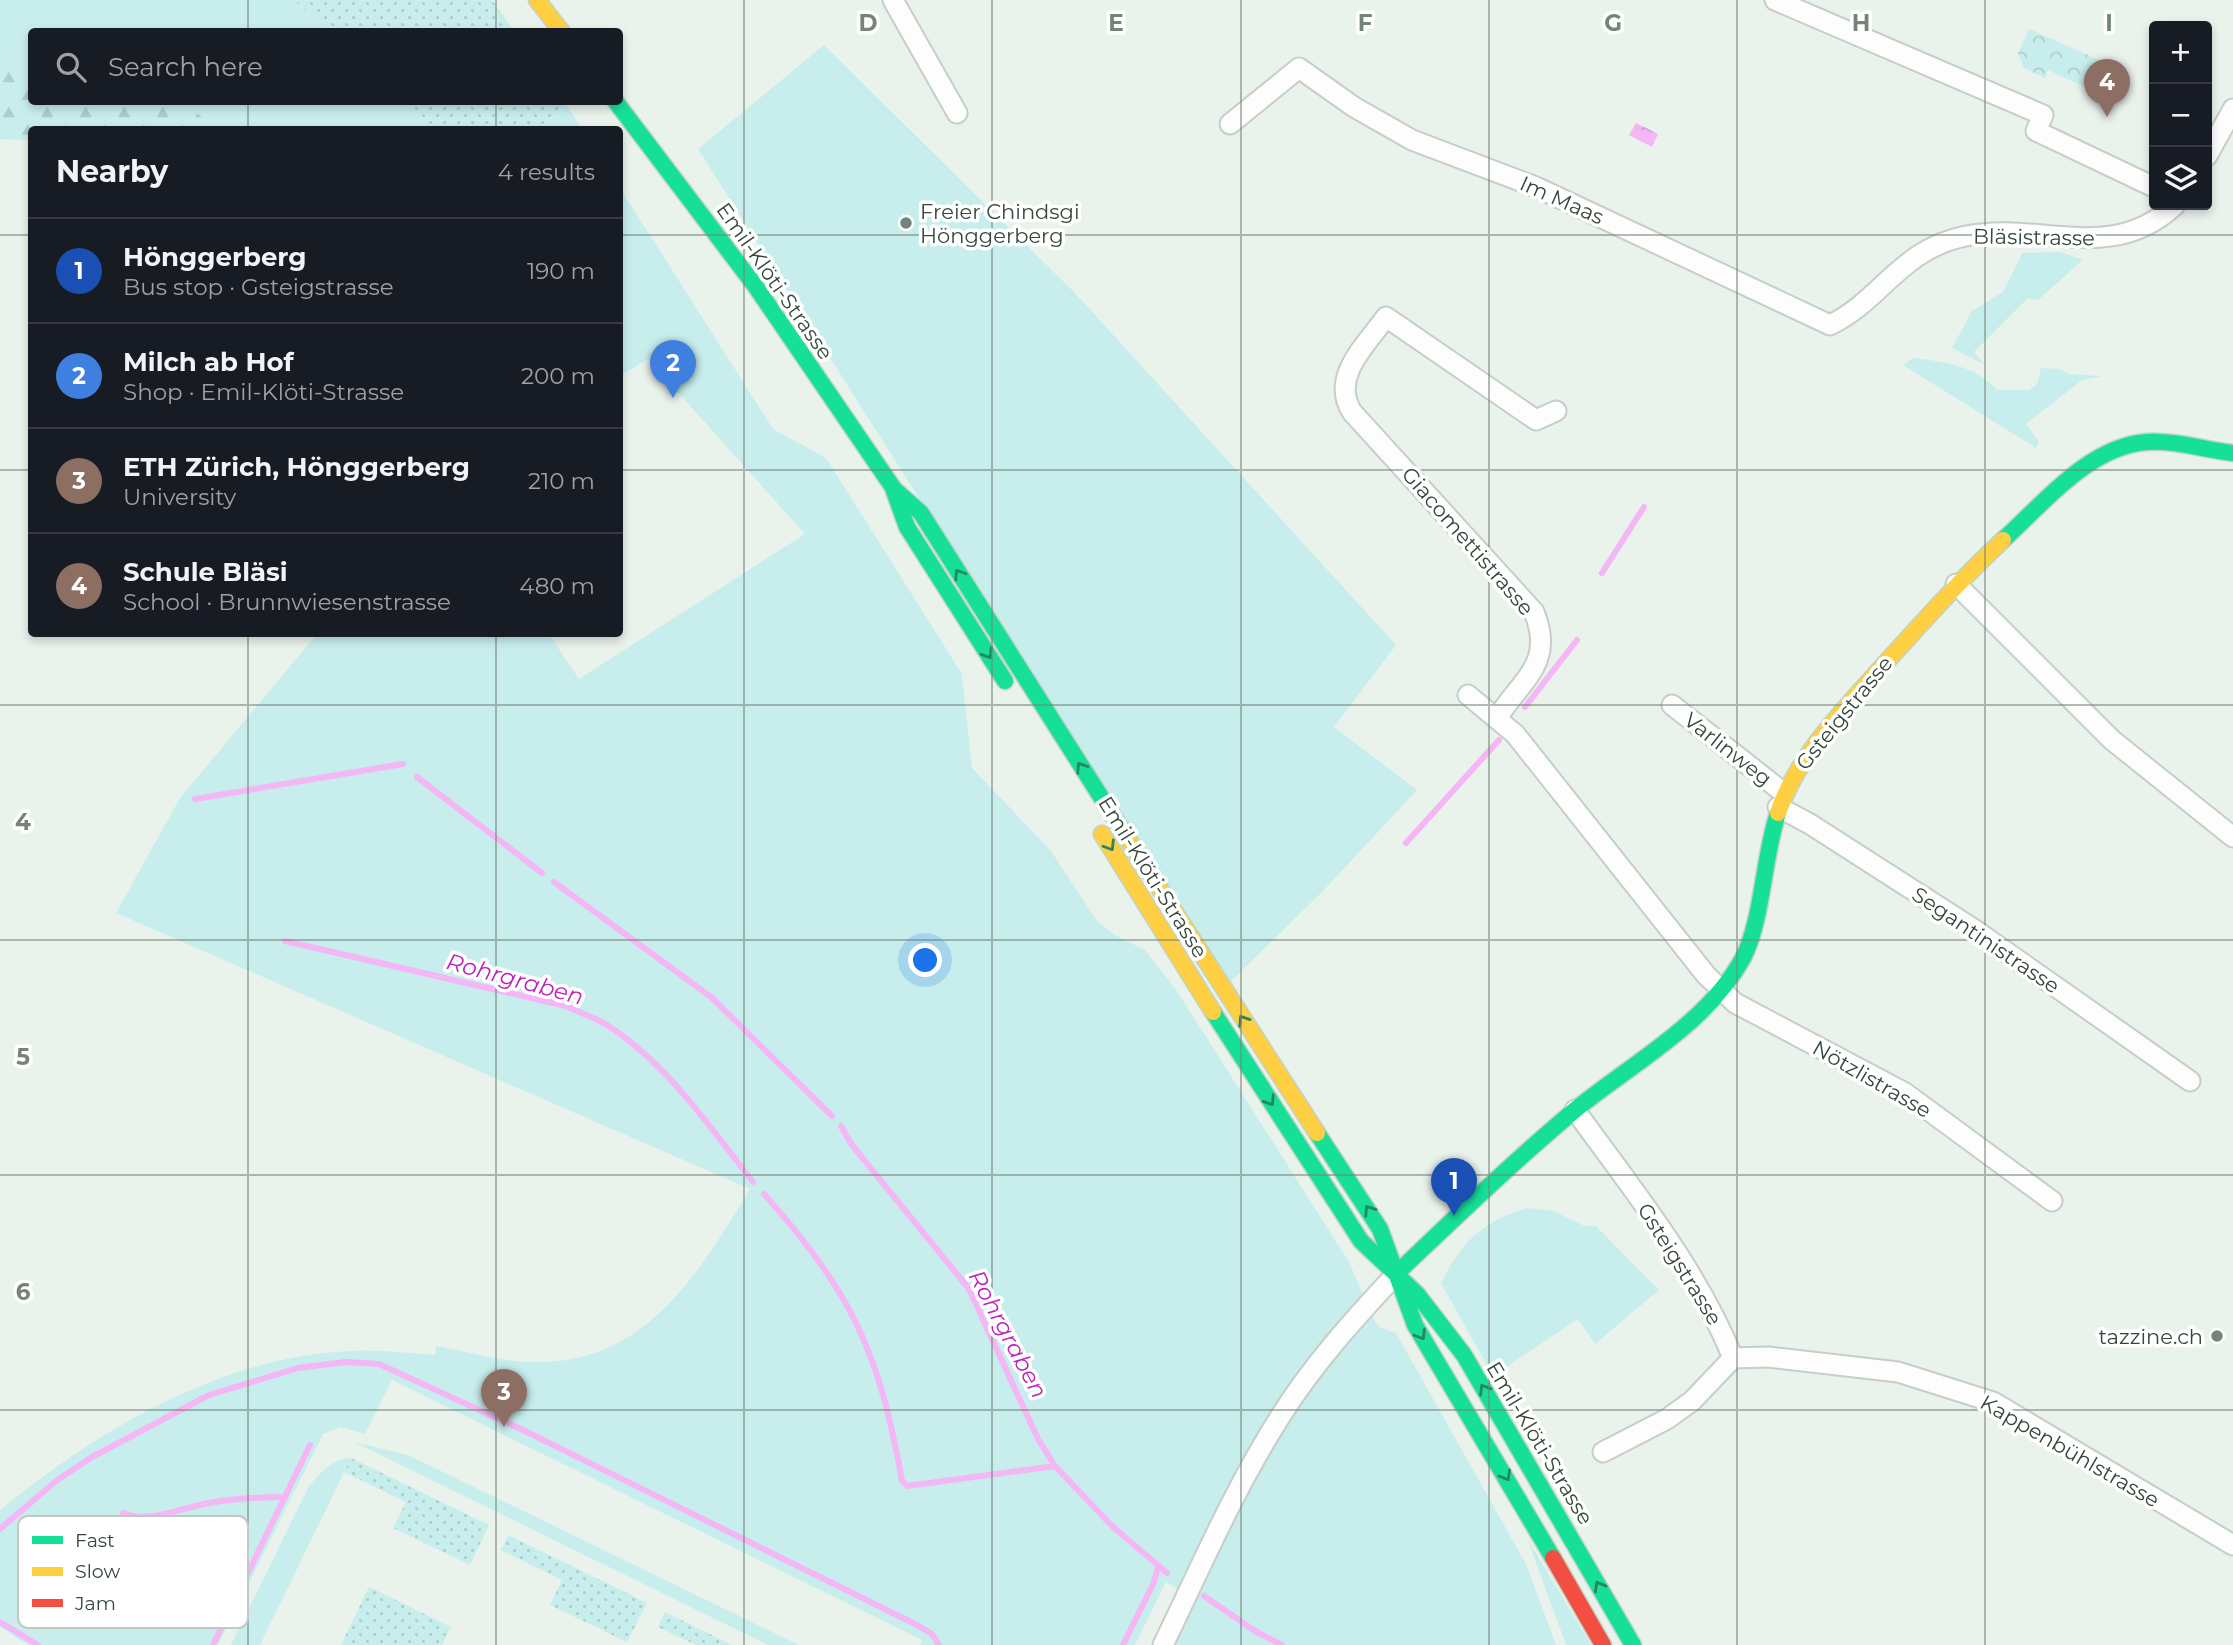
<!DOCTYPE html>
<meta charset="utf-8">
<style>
:root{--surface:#171b24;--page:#242831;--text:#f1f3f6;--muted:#9ea1a6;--line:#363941;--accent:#748478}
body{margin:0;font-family:Montserrat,sans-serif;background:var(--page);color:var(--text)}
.controls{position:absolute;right:21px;top:21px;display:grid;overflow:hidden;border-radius:7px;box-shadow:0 4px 10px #0003}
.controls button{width:63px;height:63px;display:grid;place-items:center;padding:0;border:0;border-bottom:2px solid var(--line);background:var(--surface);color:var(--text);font:35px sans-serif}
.you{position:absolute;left:926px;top:961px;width:24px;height:24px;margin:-18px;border:5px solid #fff;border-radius:50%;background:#1a73e8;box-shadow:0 0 0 10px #1a73e833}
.badge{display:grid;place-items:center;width:46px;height:46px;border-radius:50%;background:var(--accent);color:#fff;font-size:23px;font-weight:700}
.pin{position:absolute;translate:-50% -58px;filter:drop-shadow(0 2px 4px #0008)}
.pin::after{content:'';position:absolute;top:37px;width:24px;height:21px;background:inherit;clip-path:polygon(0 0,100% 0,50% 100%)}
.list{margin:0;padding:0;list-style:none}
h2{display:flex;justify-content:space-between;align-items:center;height:91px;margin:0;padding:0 28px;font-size:30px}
h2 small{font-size:23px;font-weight:400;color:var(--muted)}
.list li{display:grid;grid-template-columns:46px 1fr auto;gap:21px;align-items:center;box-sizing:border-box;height:105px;padding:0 28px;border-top:2px solid var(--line)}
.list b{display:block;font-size:26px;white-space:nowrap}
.list p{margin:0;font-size:23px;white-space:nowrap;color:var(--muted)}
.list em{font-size:23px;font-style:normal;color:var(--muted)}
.icon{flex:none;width:38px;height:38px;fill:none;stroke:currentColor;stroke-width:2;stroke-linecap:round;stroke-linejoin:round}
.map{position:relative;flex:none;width:2233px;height:1645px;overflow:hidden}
.search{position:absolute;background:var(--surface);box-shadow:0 4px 10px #0003;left:28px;top:28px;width:595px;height:77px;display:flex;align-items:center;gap:18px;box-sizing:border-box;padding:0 24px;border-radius:7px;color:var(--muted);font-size:26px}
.panel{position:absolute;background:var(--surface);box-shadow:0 4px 10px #0003;left:28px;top:126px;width:595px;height:511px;border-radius:7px}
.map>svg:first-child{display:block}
.grass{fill:#c7eeed}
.forest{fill:url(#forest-firs)}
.park{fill:url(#park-crowns)}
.garden{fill:url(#garden-dots)}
.water{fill:url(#water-ripples)}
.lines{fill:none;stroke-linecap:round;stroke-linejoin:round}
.stream{stroke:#f4b6f4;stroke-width:6}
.street-casing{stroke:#c6cec8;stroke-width:23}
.fast-casing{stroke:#c1d3c7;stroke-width:19}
.slow-casing{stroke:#c1d3c7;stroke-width:19}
.jam-casing{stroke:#c1d3c7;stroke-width:19}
.street{stroke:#fcfdfc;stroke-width:19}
.fast{stroke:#16e098;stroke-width:16}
.slow{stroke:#ffcf43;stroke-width:16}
.jam{stroke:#f24e42;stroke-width:16}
.oneway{stroke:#28855f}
.grid{fill:none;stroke:#748478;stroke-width:2;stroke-opacity:0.55}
.poi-dot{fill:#748478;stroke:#fff;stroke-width:2.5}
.labels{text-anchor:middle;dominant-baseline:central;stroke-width:7;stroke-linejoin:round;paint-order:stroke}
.street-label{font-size:21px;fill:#344839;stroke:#fff}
.poi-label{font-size:21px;fill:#344839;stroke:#fff;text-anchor:start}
.water-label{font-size:23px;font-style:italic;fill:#c022bc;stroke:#fff}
.key{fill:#fff;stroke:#c2c8c4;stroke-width:2}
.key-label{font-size:19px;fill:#344839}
.grid-label{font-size:23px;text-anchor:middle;font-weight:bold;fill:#748478;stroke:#fff;stroke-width:7;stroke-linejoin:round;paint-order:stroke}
</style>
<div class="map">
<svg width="2233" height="1645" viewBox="0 0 2233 1645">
<defs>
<pattern id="forest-firs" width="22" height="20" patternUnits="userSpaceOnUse" patternTransform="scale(1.75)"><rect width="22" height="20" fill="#c7eeed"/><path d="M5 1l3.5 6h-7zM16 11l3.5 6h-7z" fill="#accecc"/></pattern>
<pattern id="park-crowns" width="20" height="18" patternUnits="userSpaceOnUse" patternTransform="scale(1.75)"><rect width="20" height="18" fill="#c7eeed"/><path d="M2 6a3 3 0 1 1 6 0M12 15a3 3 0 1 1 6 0" fill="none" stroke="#accecc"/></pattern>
<pattern id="garden-dots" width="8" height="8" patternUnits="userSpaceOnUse" patternTransform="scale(1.75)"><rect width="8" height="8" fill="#c7eeed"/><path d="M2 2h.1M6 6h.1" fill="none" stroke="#accecc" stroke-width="1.8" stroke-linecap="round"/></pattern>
<pattern id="water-ripples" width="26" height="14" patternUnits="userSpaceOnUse" patternTransform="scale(1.75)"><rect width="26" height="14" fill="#f4b6f4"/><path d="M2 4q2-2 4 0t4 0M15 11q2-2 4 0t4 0" fill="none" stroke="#c696c7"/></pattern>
</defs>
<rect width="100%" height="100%" fill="#eaf2ec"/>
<!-- grass -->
<path class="grass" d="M 0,0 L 294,0 L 328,31 L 32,32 L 31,73 L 0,54 Z
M 824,45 L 1074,292 L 1396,645 L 1334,727 L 1417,790 L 1323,891 L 1227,985 L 698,149 Z
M 184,102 L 405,102 L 436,129 L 216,129 Z
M 567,106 L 582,129 L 537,130 Z
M 620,188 L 773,429 L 826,458 L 962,674 L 972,768 L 1051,851 L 1097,921 L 1115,935 L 1145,950 L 1177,991 L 1349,1262 L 1375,1322 L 1381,1328 L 1396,1333 L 1526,1564 L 1556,1645 L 1174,1645 L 1196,1600 L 1166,1582 L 1135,1645 L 920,1645 L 922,1640 L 392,1380 L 365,1434 L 340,1427 L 323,1434 L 218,1645 L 28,1645 L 0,1627 L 0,1510 C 99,1430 219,1357 350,1351 C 378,1349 407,1353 435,1355 L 436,1346 C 469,1352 503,1362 537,1362 C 647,1363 700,1271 750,1189 L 116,913 L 180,798 L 317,634 L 549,634 L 579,679 L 805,534 L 648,359 L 620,376 Z
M 2060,252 L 2083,260 L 2038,300 L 2028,298 L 1974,352 L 1985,365 L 1952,348 L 1972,311 L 2003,292 L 2022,253 Z
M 1913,358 C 1942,361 1977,366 1997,390 L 2029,390 L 2037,384 L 2041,368 L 2060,369 L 2068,374 L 2103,376 L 2082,380 L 2026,424 L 2039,442 L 2036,448 L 1903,365 Z
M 1528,1208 L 1553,1211 L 1585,1226 L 1596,1226 L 1659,1290 L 1595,1344 L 1578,1319 L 1493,1376 L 1441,1283 C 1462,1242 1482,1221 1528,1208 Z
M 354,1442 L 408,1455 L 799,1645 L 768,1645 Z
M 351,1458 L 260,1645 L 231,1645 L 309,1486 C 321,1472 333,1458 351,1458 Z
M 1527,1538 L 1591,1645 L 1566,1645 Z"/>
<!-- forest -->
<path class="forest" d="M 0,54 L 31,73 L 32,102 L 184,102 L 216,129 L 32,130 L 31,140 L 0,139 Z"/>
<!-- park -->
<path class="park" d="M 2029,29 L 2106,63 L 2093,91 L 2048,70 L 2045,78 L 2024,68 L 2018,53 Z"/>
<!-- garden -->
<path class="garden" d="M 294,0 L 492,0 L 514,31 L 328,31 Z
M 405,102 L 564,102 L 567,106 L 537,129 L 436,130 Z
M 351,1458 L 489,1525 L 470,1565 L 393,1528 L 406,1502 L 344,1472 Z
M 508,1535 L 647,1603 L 627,1642 L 550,1605 L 562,1580 L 501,1550 Z
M 369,1587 L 451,1627 L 442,1645 L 341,1645 Z
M 665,1612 L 732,1645 L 696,1645 L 658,1627 Z"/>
<!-- water -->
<path class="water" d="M 1636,123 L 1658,134 L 1652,147 L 1629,135 Z"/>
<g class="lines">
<!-- stream -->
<path class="stream" d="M 1602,573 L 1644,507
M 1525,707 L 1577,640
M 417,777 L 542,873
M 195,799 L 403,764
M 1406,843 L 1499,740
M 554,882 L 711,997 L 832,1116
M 285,941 L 566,1006 C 580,1013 597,1018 610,1027 C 668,1065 711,1128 753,1182
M 841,1126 L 852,1145 L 969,1289 L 1038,1439 L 1055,1466 L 1113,1527 L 1167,1573
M 764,1194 C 852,1293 879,1351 902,1481 L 907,1486 L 1055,1466
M 123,1513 C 147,1524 185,1507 209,1503 C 232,1499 261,1497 285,1497
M 0,1529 L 56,1481 L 92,1457 L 209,1395 L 298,1368 L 345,1362 L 379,1364 L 523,1430 L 917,1625 L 932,1634 L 939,1645
M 1204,1596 L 1255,1631 L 1282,1645
M 0,1622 L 38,1645
M 213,1645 L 310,1445
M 1123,1645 L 1154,1582 L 1158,1567"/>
<!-- street casing -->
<g class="street-casing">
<path id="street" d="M 893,0 L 957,113
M 1775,0 L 2043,115 L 2036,131 L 2154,187
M 1230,124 L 1299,68 L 1354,107 L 1412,140 L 1536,187 L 1830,325 C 1882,300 1900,249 1966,236 C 2040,221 2111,265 2175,205
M 2207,156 L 2233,109
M 1956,584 L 2112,740 L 2233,837
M 1468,695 L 1515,734 L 1706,975 L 1735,1003 L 1905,1093 L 2052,1201
M 1672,705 L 1784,793
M 1497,718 C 1522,679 1555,663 1534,612 L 1352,412 C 1330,377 1366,345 1386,317 L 1536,420 L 1556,411
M 1778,807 L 1810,824 L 1975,930 L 2190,1081
M 1575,1110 C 1632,1189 1696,1267 1733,1358
M 1733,1358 L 1768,1357 L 1898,1372 L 1993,1402 L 2233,1545
M 1603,1452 L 1667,1419 L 1692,1401 L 1733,1358
M 1163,1645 C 1200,1569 1234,1489 1280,1417 C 1313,1364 1356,1317 1398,1272"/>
</g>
<!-- fast casing -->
<g class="fast-casing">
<path id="fast" d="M 616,102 L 756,287 L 894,489 L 921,513 L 1120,827
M 894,491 L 907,527 L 1005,681
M 2003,540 C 2043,504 2089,446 2147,442 C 2174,440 2206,450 2233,453
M 1213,1012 L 1361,1241 L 1417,1294 L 1464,1355 L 1633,1645
M 1317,1133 L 1380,1229 L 1415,1325 L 1553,1558
M 1398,1272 C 1456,1217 1513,1162 1575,1110 C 1631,1064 1707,1024 1743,958 C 1763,919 1763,858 1778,813"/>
</g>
<!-- slow casing -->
<g class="slow-casing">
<path id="slow" d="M 537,0 L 562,32
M 1778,813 C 1797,757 1841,713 1880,669 C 1920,625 1959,581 2003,540
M 1120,827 L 1317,1133
M 1102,834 L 1213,1012"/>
</g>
<!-- jam casing -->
<g class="jam-casing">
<path id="jam" d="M 1553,1558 L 1603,1645"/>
</g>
<!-- street -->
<use href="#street" class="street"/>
<!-- fast -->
<use href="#fast" class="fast"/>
<!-- slow -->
<use href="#slow" class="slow"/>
<!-- jam -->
<use href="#jam" class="jam"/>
</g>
<!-- one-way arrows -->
<defs><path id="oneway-chevron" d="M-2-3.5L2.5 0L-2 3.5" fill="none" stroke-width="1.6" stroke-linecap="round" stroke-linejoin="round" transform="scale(1.75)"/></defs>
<g class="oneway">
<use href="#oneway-chevron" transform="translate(959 574) rotate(-122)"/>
<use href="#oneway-chevron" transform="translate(988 654) rotate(57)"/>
<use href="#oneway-chevron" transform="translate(1081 767) rotate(-123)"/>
<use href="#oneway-chevron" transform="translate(1110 846) rotate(58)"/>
<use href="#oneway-chevron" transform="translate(1243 1020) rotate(-123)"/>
<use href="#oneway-chevron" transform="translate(1270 1101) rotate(57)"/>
<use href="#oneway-chevron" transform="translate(1369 1210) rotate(-123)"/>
<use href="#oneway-chevron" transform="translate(1421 1335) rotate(58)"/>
<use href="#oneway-chevron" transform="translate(1484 1389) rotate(-121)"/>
<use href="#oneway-chevron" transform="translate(1506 1476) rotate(60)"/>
<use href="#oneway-chevron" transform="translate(1599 1586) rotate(-119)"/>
</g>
<!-- grid -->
<path class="grid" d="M 248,0 L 248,32M 496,0 L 496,32M 744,0 L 744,1645M 992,0 L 992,1645M 1241,0 L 1241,1645M 1489,0 L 1489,1645M 1737,0 L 1737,1645M 1985,0 L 1985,1645M 248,102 L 248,130M 496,102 L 496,130M 0,235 L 32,235M 620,235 L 2233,235M 0,470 L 32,470M 620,470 L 2233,470M 248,634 L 248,1645M 496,634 L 496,1645M 0,705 L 2233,705M 0,940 L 2233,940M 0,1175 L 2233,1175M 0,1410 L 2233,1410"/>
<!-- markers -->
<g class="poi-dot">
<circle cx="906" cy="223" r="7"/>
<circle cx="2217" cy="1336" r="7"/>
</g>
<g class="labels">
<!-- street labels -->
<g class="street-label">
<text transform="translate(1562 200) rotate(24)">Im Maas</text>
<text transform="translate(2034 237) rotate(1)">Bläsistrasse</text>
<text transform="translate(775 281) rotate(55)">Emil-Klöti-Strasse</text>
<text transform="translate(1468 541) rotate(49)">Giacomettistrasse</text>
<text transform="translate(1844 713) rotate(-51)">Gsteigstrasse</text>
<text transform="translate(1728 749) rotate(38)">Varlinweg</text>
<text transform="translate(1153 877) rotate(58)">Emil-Klöti-Strasse</text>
<text transform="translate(1986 940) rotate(34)">Segantinistrasse</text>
<text transform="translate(1872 1079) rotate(30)">Nötzlistrasse</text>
<text transform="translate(1680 1264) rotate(58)">Gsteigstrasse</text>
<text transform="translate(1540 1443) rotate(59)">Emil-Klöti-Strasse</text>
<text transform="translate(2070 1451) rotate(30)">Kappenbühlstrasse</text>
</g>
<!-- poi labels -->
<g class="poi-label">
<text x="920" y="211">Freier Chindsgi<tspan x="920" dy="24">Hönggerberg</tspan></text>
<text x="2203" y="1336" text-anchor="end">tazzine.ch</text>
</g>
<!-- water labels -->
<g class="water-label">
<text transform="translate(515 979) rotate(15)">Rohrgraben</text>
<text transform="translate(1008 1334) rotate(62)">Rohrgraben</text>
</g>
</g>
<!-- legend -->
<rect x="18" y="1516" width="230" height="112" rx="10" class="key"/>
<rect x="32" y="1536" width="31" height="8" fill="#16e098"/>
<rect x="32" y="1567" width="31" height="9" fill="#ffcf43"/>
<rect x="32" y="1599" width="31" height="8" fill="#f24e42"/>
<g class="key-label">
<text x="75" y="1547">Fast</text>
<text x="75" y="1578">Slow</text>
<text x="75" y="1610">Jam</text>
</g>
<g class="grid-label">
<text x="868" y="31">D</text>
<text x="1116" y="31">E</text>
<text x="1365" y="31">F</text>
<text x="1613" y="31">G</text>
<text x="1861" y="31">H</text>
<text x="2109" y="31">I</text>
<text x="23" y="830">4</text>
<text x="23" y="1065">5</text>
<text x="23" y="1300">6</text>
</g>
</svg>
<div class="controls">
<button>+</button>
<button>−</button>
<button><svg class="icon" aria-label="layers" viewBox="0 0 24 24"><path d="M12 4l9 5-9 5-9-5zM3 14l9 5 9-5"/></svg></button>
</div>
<div class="you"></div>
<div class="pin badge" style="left:1454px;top:1216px;background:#1a4fb4">1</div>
<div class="pin badge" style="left:673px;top:398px;background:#3f7fe0">2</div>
<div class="pin badge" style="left:504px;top:1427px;background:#8d6e63">3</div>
<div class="pin badge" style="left:2107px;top:117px;background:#8d6e63">4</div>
<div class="search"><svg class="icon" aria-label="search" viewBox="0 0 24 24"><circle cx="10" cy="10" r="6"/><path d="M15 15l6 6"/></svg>Search here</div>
<section class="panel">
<h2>Nearby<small>4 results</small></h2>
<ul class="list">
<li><span class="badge" style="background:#1a4fb4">1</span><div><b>Hönggerberg</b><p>Bus stop · Gsteigstrasse</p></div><em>190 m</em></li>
<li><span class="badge" style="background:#3f7fe0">2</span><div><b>Milch ab Hof</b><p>Shop · Emil-Klöti-Strasse</p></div><em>200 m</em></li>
<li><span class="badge" style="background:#8d6e63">3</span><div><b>ETH Zürich, Hönggerberg</b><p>University</p></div><em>210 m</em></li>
<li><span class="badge" style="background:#8d6e63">4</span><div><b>Schule Bläsi</b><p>School · Brunnwiesenstrasse</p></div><em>480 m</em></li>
</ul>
</section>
</div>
